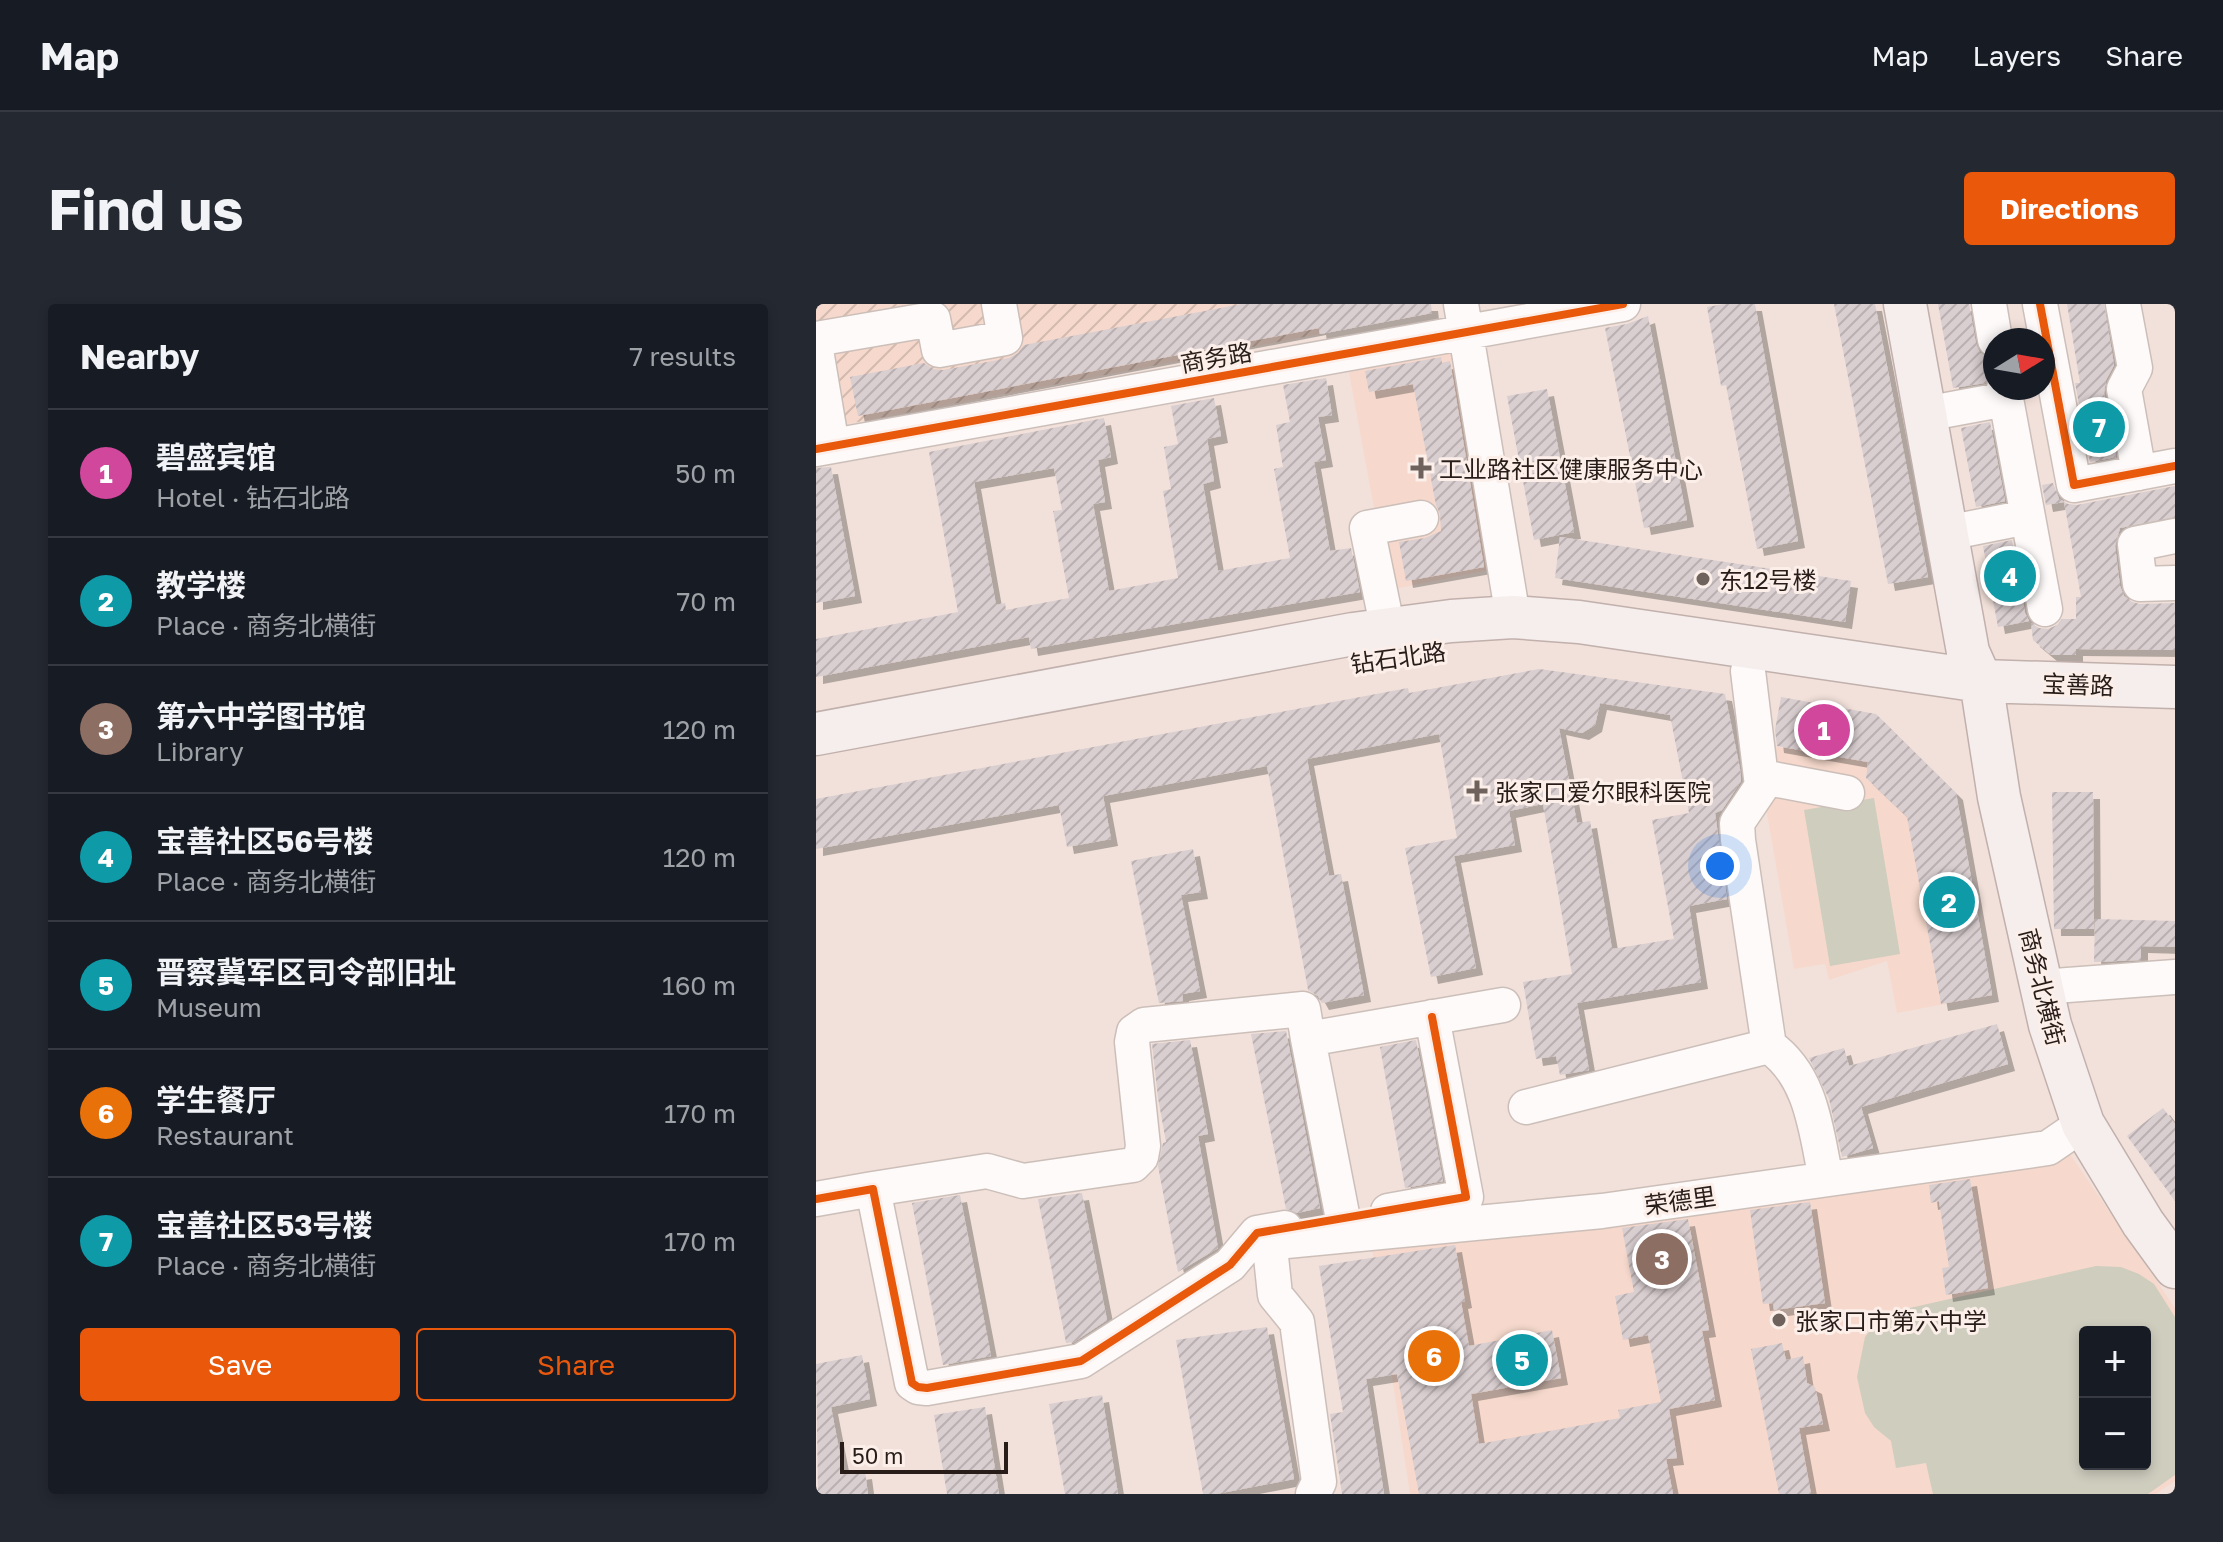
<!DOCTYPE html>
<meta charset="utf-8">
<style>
:root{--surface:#171b24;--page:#242831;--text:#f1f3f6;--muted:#9ea1a6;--line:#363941;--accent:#ea580c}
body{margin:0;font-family:"Golos Text","Noto Sans SC",sans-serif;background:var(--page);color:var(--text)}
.controls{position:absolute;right:24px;bottom:24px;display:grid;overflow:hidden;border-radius:8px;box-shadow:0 4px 12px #0003}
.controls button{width:72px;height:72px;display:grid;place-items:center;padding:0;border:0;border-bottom:2px solid var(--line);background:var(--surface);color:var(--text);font:40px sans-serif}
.compass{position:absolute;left:1167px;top:24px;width:72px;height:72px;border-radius:50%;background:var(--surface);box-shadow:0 4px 12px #0003;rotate:79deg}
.scale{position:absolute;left:24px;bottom:20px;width:168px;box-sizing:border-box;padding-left:8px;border:4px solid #281d18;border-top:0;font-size:22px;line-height:28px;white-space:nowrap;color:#281d18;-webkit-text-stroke:6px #fcefea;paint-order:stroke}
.you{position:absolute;left:904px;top:562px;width:28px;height:28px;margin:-20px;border:6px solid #fff;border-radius:50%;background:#1a73e8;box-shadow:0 0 0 12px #1a73e833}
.badge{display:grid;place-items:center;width:52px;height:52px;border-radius:50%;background:var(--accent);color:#fff;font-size:26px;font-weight:700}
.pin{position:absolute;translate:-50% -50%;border:4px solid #fff;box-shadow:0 2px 8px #0006}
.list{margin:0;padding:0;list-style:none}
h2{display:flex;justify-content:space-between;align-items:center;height:104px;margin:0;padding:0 32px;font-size:34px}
h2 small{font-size:26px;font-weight:400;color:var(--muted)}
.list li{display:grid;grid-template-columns:52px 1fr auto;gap:24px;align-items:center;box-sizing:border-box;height:128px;padding:0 32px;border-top:2px solid var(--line)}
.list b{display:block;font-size:30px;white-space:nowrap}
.list p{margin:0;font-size:26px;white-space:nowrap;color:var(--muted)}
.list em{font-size:26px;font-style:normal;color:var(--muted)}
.actions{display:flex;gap:16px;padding:24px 32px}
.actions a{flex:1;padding:18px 0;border:2px solid var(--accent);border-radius:8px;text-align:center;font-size:28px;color:var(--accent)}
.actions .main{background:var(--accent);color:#fff}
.map{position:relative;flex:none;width:1359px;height:1190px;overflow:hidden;border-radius:8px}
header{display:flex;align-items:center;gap:48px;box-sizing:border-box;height:112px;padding:0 40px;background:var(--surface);border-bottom:2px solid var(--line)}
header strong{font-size:38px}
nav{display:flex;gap:44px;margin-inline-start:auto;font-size:28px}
.intro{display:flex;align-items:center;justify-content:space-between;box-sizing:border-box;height:192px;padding:0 48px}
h1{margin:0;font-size:56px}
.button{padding:20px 36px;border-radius:8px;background:var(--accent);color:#fff;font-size:28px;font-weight:700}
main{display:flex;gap:48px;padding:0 48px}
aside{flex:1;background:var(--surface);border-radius:8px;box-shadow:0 4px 12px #0003}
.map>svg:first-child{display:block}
.built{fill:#f6d9cc;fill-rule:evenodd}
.industrial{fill:url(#industrial-furrows)}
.garden{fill:#cecdbe;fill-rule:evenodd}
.building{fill:url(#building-hatch);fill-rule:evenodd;filter:url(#shadow)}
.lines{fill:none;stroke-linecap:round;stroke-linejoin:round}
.minor-casing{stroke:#ccbfb9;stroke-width:37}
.major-casing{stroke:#c1b0ac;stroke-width:45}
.minor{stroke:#fdfaf9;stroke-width:34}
.major{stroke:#f5eeec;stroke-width:42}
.cycleway-casing{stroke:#fcefea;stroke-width:13}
.cycleway{stroke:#e8590c;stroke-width:8}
.poi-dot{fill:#6f625c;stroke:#fcefea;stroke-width:3}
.labels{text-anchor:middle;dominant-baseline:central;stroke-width:6;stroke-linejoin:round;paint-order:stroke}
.street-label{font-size:24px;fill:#281d18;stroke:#fcefea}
.poi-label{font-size:24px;fill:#281d18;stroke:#fcefea;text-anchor:start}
</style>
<header>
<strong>Map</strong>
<nav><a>Map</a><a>Layers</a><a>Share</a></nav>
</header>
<div class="intro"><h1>Find us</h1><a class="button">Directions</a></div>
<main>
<aside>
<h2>Nearby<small>7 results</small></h2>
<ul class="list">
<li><span class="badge" style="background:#d1479c">1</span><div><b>碧盛宾馆</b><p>Hotel · 钻石北路</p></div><em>50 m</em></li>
<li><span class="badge" style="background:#0f9aa8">2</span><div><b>教学楼</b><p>Place · 商务北横街</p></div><em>70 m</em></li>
<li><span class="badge" style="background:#8d6e63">3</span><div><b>第六中学图书馆</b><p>Library</p></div><em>120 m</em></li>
<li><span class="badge" style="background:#0f9aa8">4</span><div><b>宝善社区56号楼</b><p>Place · 商务北横街</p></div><em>120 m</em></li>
<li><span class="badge" style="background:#0f9aa8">5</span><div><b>晋察冀军区司令部旧址</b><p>Museum</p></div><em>160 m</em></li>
<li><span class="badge" style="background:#e8710a">6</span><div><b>学生餐厅</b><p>Restaurant</p></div><em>170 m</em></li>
<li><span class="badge" style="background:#0f9aa8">7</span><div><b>宝善社区53号楼</b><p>Place · 商务北横街</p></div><em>170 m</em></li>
</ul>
<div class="actions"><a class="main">Save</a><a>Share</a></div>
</aside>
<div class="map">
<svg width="1359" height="1190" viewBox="0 0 1359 1190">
<defs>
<pattern id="industrial-furrows" width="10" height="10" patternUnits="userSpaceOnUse" patternTransform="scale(2)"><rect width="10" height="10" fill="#f6d9cc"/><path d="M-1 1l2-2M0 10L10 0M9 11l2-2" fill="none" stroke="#d3baae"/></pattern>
<pattern id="building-hatch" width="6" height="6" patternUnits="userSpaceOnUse" patternTransform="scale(2)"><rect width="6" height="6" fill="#d9ced0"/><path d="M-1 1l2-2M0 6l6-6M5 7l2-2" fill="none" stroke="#bab0b2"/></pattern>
<filter id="shadow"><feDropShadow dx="7" dy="7" stdDeviation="0" flood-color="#0004"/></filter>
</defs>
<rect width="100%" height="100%" fill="#f2e1da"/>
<!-- built -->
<path class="built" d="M 636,44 L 678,265 L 573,286 L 532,63 Z
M 957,442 L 1052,458 L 1050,474 L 1083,506 L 1090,506 L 1176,691 L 1081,709 L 1071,657 L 1013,676 L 1009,660 L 978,665 L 950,504 Z
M 1252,847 L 1359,1004 L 1359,1177 L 1340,1190 L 594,1190 L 556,944 ZM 1269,1028 L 1329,1028 L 1329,1160 L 1269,1160 Z"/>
<!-- industrial -->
<path class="industrial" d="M 0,0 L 499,0 L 504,30 L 0,126 Z"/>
<!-- garden -->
<path class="garden" d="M 1058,494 L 1084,650 L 1014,662 L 988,506 Z
M 1280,962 L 1305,963 L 1323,970 L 1338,980 L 1359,1013 L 1359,1171 L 1332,1190 L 1117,1190 L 1110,1159 L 1080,1164 L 1075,1137 L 1058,1123 L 1049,1109 L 1041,1073 L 1049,1033 L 1062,1017 L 1076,1008 ZM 1269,1028 L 1329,1028 L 1329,1160 L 1269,1160 Z"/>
<!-- building -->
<path class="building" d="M 426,0 L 615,0 L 616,9 L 504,30 L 503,24 L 42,112 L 34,73 L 108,59 L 117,65 L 127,66 L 193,54 L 202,49 L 208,41 Z
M 908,0 L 939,0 L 982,237 L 941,245 L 910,81 L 905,82 L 891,3 Z
M 1018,0 L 1059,0 L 1112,273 L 1072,280 Z
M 1122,0 L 1153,0 L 1160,40 L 1164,49 L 1177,55 L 1179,67 L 1169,79 L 1137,84 Z
M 1251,0 L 1288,0 L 1298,61 L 1290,76 L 1288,89 L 1300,153 L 1274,158 L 1259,79 L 1264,79 Z
M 832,12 L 871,216 L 828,224 L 789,24 L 811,20 Z
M 625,53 L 626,59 L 634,57 L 668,263 L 590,277 L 583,238 L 609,234 L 625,227 L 624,210 L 620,201 L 597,80 L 553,88 L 549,67 Z
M 510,74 L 516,111 L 502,113 L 510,156 L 498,158 L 514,247 L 535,244 L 544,288 L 215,345 L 213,333 L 0,373 L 0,335 L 142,308 L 113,148 L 288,114 L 295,153 L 282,156 L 289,198 L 277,200 L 293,287 L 362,274 L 347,187 L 355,185 L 348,143 L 362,140 L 355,102 L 398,94 L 405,132 L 391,135 L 398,177 L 387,180 L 402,267 L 474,254 L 458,165 L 467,163 L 460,121 L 474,118 L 467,81 ZM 238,164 L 246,206 L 237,207 L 253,294 L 190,306 L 189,299 L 180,301 L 158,178 Z
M 731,85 L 758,228 L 718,236 L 691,92 Z
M 1174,118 L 1189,197 L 1160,203 L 1145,124 Z
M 15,163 L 39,292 L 0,299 L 0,164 Z
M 1237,179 L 1243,195 L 1252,200 L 1261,201 L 1359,182 L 1359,213 L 1304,224 L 1299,242 L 1304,282 L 1308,292 L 1316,298 L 1324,300 L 1359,299 L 1359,346 L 1260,345 L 1260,351 L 1235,351 L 1217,336 L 1215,319 L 1223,324 L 1232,325 L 1241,321 L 1246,315 L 1260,315 L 1260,293 L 1265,293 L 1248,198 L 1230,201 L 1226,181 Z
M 744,233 L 1035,277 L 1029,318 L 739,274 Z
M 1196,236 L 1209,309 L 1213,317 L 1182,323 L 1167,242 Z
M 723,365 L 909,390 L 924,465 L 925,477 L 906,506 L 899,509 L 911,595 L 873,602 L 885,678 L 761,699 L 773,766 L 744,771 L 740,752 L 720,755 L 707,678 L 756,670 L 727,500 L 693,507 L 699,541 L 638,552 L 660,664 L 615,673 L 589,544 L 641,534 L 623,430 L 491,455 L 513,572 L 525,570 L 548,691 L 506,699 L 502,692 L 492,686 L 451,462 L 287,492 L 295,535 L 251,543 L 243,501 L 0,545 L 0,495 L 592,384 L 593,389 ZM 784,399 L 854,411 L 873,509 L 836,516 L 858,635 L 796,645 L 774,517 L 761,519 L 743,424 L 766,429 L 779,421 Z
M 965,393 L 1060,410 L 1140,489 L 1176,691 L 1125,700 L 1091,513 L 1050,474 L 1052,458 L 961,442 L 959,426 Z
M 1236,488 L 1277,488 L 1278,625 L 1238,625 Z
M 377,545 L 385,588 L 365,591 L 384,687 L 366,690 L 367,697 L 343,699 L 315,557 Z
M 1279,615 L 1359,617 L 1359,643 L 1325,642 L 1325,656 L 1278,658 Z
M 1181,720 L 1192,760 L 1045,803 L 1057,844 L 1026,853 L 1013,795 L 993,754 L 1028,744 L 1033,762 Z
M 470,727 L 504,904 L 481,909 L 470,905 L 435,730 Z
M 374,736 L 392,830 L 382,832 L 402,944 L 362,968 L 342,862 L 347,839 L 350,838 L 342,794 L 336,740 Z
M 600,736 L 627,877 L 589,884 L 564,743 Z
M 1347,804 L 1359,820 L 1359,897 L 1311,832 Z
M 1154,875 L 1172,984 L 1130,991 L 1126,964 L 1133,963 L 1123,897 L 1115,899 L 1113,881 Z
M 266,889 L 291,1016 L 258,1038 L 250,1039 L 222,895 Z
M 144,891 L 175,1052 L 127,1061 L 96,899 Z
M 994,898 L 1009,999 L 958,1006 L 957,999 L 947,1000 L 934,906 Z
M 872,915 L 893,1026 L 886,1027 L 899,1096 L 853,1105 L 861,1154 L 850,1155 L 857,1190 L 603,1190 L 581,1070 L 550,1075 L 568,1190 L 526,1190 L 514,1110 L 527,1108 L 503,962 L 639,941 L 649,997 L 645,998 L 653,1042 L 736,1026 L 745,1074 L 655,1090 L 663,1140 L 804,1114 L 802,1106 L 845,1098 L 832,1031 L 807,1036 L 799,992 L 818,988 L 806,924 Z
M 451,1023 L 478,1175 L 400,1190 L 387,1190 L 360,1036 Z
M 966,1039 L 970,1056 L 987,1052 L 991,1079 L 999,1083 L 1007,1120 L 983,1124 L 995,1190 L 963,1190 L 935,1045 Z
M 46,1051 L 54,1095 L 15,1103 L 28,1171 L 49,1168 L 52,1190 L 2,1190 L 0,1060 Z
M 286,1091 L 302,1190 L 249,1190 L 233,1100 Z
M 169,1103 L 183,1190 L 131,1190 L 118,1111 Z"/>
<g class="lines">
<!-- minor casing -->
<g class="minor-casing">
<path id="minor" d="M 645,0 L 697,313
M 1173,0 L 1179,36
M 1224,0 L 1258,181 L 1359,162
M 1307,0 L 1319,64 L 1308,85 L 1323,169
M 0,35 L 117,15 L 123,46 L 189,34 L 183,0
M 0,46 L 16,142
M 1188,84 L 1229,305
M 1109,110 L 1190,95
M 0,145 L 807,0
M 1131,229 L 1211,213
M 1359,232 L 1319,240 L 1324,280 L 1359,279
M 572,326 L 551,224 L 605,214
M 932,367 L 946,482 L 921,519 L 922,536 L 953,742 C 996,772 1000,827 1010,875
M 946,473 L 1031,489
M 1225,683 L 1359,673
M 492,735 L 527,915
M 710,803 L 953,742
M 57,885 L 171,867 L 207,877 L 317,861 L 325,853 L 327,842 L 316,738 L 318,728 L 328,721 L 487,705 L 492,735 L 687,701
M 0,895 L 57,885 L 96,1079 L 102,1083 L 111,1084 L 265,1057 L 414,961 L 441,929 L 469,924
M 572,907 L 650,893 L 616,713
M 497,1190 L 503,1178 L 481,1018 L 459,991 L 454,943 L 460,938 L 786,907 L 1232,844 L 1267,820"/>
</g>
<!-- major casing -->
<g class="major-casing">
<path id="major" d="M 1089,0 L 1152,348 L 1165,377 L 1183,493 L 1234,721 L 1267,820 L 1327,919 L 1359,963
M 0,430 L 537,330 L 635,317 L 697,313 L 763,318 L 1165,377 L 1359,383"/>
</g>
<!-- minor -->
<use href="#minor" class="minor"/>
<!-- major -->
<use href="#major" class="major"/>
<!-- cycleway casing -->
<g class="cycleway-casing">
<path id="cycleway" d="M 1224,0 L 1258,181 L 1359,162
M 0,145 L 807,0
M 0,895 L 57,885 L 96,1079 L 102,1083 L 111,1084 L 265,1057 L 414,961 L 441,929 L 650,893 L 616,713"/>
</g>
<!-- cycleway -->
<use href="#cycleway" class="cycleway"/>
</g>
<!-- markers -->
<g class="poi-dot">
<path d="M601 152h8v8h8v8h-8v8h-8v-8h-8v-8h8z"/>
<circle cx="887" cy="275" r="8"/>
<path d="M657 475h8v8h8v8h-8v8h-8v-8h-8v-8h8z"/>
<circle cx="963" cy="1016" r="8"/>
</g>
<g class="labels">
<!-- street labels -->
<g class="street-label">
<text transform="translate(400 53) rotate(-10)">商务路</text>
<text transform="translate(582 353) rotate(-8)">钻石北路</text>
<text transform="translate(1262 380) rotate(2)">宝善路</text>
<text transform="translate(1227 683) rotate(76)">商务北横街</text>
<text transform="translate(864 896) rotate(-8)">荣德里</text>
</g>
<!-- poi labels -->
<g class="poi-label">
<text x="623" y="164">工业路社区健康服务中心</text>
<text x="903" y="275">东12号楼</text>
<text x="679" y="487">张家口爱尔眼科医院</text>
<text x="979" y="1016">张家口市第六中学</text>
</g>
</g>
</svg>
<div class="controls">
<button>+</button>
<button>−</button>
</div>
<svg class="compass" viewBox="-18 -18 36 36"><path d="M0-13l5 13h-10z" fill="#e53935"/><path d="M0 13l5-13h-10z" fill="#9ea1a6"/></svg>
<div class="scale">50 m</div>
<div class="you"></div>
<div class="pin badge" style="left:1008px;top:426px;background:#d1479c">1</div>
<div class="pin badge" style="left:1133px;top:598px;background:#0f9aa8">2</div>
<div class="pin badge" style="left:846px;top:955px;background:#8d6e63">3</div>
<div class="pin badge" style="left:1194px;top:272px;background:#0f9aa8">4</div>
<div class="pin badge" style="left:706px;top:1056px;background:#0f9aa8">5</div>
<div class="pin badge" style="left:618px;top:1052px;background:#e8710a">6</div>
<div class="pin badge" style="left:1283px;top:123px;background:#0f9aa8">7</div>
</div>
</main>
